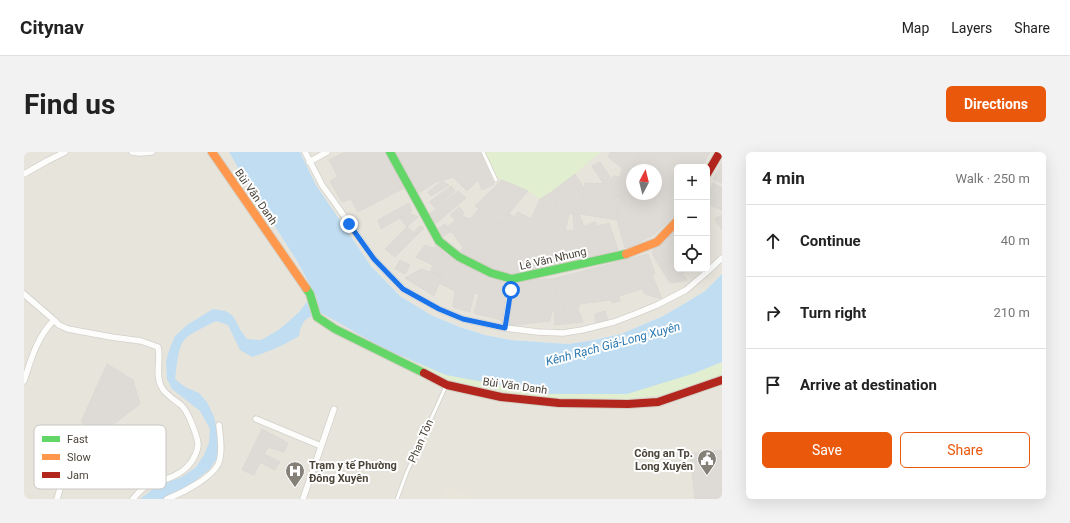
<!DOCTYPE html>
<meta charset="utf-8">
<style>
:root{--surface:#fff;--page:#f2f2f2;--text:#222;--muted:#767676;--line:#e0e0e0;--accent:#ea580c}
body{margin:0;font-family:Roboto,sans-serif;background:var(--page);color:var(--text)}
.controls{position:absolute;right:12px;top:12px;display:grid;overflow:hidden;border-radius:6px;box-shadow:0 4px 16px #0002}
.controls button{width:36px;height:36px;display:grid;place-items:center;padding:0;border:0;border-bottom:1px solid var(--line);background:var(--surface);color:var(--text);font:20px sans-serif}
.compass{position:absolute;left:602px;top:12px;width:36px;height:36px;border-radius:50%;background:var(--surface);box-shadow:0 4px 16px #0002;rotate:7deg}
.stop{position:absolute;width:12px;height:12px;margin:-9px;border:3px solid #1a73e8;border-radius:50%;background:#fff}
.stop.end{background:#1a73e8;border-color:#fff;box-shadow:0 1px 4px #0008}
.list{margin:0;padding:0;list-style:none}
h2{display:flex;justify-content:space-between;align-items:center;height:52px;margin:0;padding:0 16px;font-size:17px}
h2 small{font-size:13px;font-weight:400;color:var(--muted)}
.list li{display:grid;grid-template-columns:26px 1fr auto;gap:12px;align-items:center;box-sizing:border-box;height:72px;padding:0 16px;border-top:1px solid var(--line)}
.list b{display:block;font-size:15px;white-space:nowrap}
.list em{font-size:13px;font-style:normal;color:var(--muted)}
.actions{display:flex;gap:8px;padding:12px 16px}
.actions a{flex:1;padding:9px 0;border:1px solid var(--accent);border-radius:6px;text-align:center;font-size:14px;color:var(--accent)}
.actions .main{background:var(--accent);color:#fff}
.icon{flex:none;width:22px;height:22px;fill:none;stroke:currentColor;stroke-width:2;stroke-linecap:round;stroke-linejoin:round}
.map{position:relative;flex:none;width:698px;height:347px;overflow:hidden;border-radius:6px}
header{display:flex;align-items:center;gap:24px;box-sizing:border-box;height:56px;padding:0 20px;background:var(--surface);border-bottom:1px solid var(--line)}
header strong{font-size:19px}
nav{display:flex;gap:22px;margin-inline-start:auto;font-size:14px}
.intro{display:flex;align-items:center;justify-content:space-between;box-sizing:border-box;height:96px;padding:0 24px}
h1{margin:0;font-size:28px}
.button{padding:10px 18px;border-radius:6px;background:var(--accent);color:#fff;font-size:14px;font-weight:700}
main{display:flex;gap:24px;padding:0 24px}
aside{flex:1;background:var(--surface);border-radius:6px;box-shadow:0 4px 16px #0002}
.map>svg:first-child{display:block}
.residential{fill:#e7e4dc;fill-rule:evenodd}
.education{fill:#eae5da}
.green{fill:#e1eecf}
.water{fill:#c0ddf1}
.building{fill:#dedbd6;stroke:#dcd9d4;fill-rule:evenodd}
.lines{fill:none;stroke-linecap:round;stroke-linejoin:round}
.lane-casing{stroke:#d2d0cb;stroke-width:4.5}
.street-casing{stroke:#d2d0cb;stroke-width:7}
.fast-casing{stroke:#d3cfc5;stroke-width:10}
.slow-casing{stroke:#d3cfc5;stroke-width:10}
.jam-casing{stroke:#d3cfc5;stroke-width:10}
.lane{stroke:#fdfdfc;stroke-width:3}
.street{stroke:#fdfdfc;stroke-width:5.5}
.fast{stroke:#63d668;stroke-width:8}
.slow{stroke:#ff974d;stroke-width:8}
.jam{stroke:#b3261e;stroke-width:8}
.route{stroke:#1a73e8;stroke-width:5}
.labels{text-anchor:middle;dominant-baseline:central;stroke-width:4;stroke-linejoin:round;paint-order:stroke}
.street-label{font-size:11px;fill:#4b4439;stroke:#fff}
.poi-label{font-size:11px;font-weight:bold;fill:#4b4439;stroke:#fff;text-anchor:end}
.water-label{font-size:12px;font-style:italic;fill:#2e7ab2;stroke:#fff}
.key{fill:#fff;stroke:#c9c7c4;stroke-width:1}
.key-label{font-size:11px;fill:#4b4439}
</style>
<header>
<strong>Citynav</strong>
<nav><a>Map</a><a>Layers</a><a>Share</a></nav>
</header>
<div class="intro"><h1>Find us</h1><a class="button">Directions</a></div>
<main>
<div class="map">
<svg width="698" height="347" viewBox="0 0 698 347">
<rect width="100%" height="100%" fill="#f4f2ee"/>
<!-- residential -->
<path class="residential" d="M 0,0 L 205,0 L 221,28 L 273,109 L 293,146 L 299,162 L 671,221 L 698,210 L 698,347 L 0,347 Z
M 276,0 L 698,0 L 698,122 L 681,139 L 663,150 L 639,164 L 597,182 L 570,188 L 544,192 L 487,188 L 461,183 L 436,175 L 407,163 L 376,144 L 347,114 L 292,33 ZM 653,15 L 683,15 L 683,117 L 653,117 ZM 608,18 L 632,18 L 632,42 L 608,42 Z"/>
<!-- education -->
<path class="education" d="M 422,334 L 455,347 L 419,347 Z"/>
<!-- green -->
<path class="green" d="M 461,0 L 577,0 C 557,16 538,34 516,47 L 504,39 L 473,26 Z
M 361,197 L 422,223 L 671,221 L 698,210 L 698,222 L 645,242 L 603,247 L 526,248 L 423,229 Z"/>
<!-- water -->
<path class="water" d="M 205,0 L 276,0 L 292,33 L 347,114 L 376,144 L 407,163 L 436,175 L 461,183 L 487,188 L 544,192 L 570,188 L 597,182 L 639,164 L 663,150 L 681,139 L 698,122 L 698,210 L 671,221 L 603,242 L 525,242 L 422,223 L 361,197 L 299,162 C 282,164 278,168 275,184 C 261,193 244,200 228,205 L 216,198 L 204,173 L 192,169 C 186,172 165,182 161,187 C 153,196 153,215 151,227 L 161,235 L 175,241 L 183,250 L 190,265 L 193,277 L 194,292 L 193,306 L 186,317 L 163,335 L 139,347 L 116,347 L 133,334 L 158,325 L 172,315 L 180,303 L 185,291 L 186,277 L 176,259 L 148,237 L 143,227 L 142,209 L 146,196 L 151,184 L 163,173 L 189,157 L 202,159 L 209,164 L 217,179 L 223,187 L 237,188 L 253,179 L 264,170 L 275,160 L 282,151 L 293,146 L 273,109 L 221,28 Z"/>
<!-- building -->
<path class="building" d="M 321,0 L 362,0 L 380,36 L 334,60 L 327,47 L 318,50 L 306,29 L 314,25 L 305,8 Z
M 370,0 L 456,0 L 470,32 L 458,38 L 454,28 L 443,39 L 429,25 L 412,30 L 393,42 Z
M 586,0 L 607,0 L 611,2 L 611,0 L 686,0 L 678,15 L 653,15 L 653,59 L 649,65 L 631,82 L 610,93 L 601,96 L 593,68 L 594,55 L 601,53 L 599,46 L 590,43 L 587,39 L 589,24 L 596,25 L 598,16 L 584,5 ZM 608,18 L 632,18 L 632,42 L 608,42 Z
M 576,10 L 588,28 L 588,32 L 579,31 L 568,14 Z
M 698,10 L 698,31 L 689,27 Z
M 551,22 L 560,36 L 556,62 L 537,62 L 526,41 Z
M 478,28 L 504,39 L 476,72 L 451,54 Z
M 418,29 L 425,33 L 407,44 L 404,40 Z
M 561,31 L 588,32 L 587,39 L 590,43 L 599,46 L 601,53 L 594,55 L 558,49 Z
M 689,31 L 698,36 L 698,58 L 683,52 L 683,43 Z
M 427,34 L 431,39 L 411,56 L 405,50 Z
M 434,39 L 442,46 L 409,74 L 404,63 Z
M 526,41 L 537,62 L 545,62 L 541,79 L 550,78 L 549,62 L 555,62 L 560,74 L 571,70 L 574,74 L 585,71 L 594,98 L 496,123 L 468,117 L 449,109 L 435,101 L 439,96 L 429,81 L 443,68 L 440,65 L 446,67 L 455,57 L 476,72 L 485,61 L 490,65 L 494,60 L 507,67 L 516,47 Z
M 558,49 L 594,55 L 593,68 L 556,62 Z
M 385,51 L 388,59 L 357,77 L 354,68 Z
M 435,55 L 440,61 L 431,68 L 426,63 Z
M 385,61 L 394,65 L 383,75 L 376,66 Z
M 438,63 L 443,68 L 429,81 L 426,80 L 423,75 Z
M 698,63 L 698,78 L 691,67 Z
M 421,72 L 426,80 L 418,85 L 412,78 Z
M 396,74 L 400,76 L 393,83 L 390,80 Z
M 383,75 L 393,83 L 371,105 L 361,97 Z
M 653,75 L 653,117 L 666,117 L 658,122 L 663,128 L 646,131 L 630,105 L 628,99 L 641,90 Z
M 401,93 L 409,96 L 414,93 L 421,102 L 409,113 L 392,105 Z
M 421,102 L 451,117 L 485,130 L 485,144 L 492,142 L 493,132 L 498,128 L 529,127 L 533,147 L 538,147 L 539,161 L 530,158 L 528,159 L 526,169 L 491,173 L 487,178 L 480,179 L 477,168 L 450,161 L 455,142 L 450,141 L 446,160 L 429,155 L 431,139 L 415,131 L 418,124 L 406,120 L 409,113 Z
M 624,102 L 631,121 L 628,123 L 638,147 L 621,142 L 618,137 L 595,144 L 596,149 L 588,151 L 587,148 L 555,152 L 555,156 L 552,155 L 553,161 L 539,161 L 538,147 L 533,147 L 529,127 Z
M 376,108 L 386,113 L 381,122 L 371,117 Z
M 397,117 L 418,124 L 410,144 L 381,126 Z
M 672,117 L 681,117 L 674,120 Z
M 554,157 L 559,170 L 531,173 L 530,158 L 553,161 Z
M 581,159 L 584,169 L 571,170 L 571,162 Z
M 83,212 L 109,228 L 116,252 L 77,282 L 57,270 Z
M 238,277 L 264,291 L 260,300 L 244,295 L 240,302 L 256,310 L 251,318 L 236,310 L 230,323 L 218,318 Z
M 698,298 L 698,347 L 671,347 L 666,302 Z"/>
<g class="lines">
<!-- lane casing -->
<g class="lane-casing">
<path id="lane" d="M 459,0 L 472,28
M 373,347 L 383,320 L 422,234"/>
</g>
<!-- street casing -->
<g class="street-casing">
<path id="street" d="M 108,0 L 115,1 L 128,0
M 281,0 L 298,33 L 311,51 L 350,107 L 379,137 L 415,157 L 439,167 L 481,176 L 514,180 L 539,181 L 558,178 L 590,170 L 611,162 L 633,153 L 662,138 L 684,119 L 698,106
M 285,10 L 303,0
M 0,22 L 23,9 L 41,0
M 0,142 L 30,168 C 13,185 7,207 0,229
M 30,168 L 35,173 L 44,177 L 87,185 L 117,189 L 134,195 C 137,208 131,222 137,234 C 141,243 150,247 157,253 C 164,259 173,283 174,292 C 174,299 169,309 164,314 C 153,326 136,328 123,334 C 117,337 113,342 109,347
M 481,176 L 488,127
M 232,267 L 297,294
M 33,347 L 50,289
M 143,347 C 158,341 190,325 195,310 C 199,298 196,284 195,273
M 279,347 L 310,257"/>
</g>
<!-- fast casing -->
<g class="fast-casing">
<path id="fast" d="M 366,0 L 415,89 L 435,105 L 467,121 L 488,127 L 602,102
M 282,136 L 286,142 L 293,165 L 311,177 L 400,221"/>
</g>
<!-- slow casing -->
<g class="slow-casing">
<path id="slow" d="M 188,0 L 282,136
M 602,102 L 633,90 L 653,69"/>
</g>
<!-- jam casing -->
<g class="jam-casing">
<path id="jam" d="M 683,22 L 696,0
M 400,221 L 423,233 L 477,245 L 535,251 L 604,252 L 634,250 L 698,228"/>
</g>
<!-- lane -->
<use href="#lane" class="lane"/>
<!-- street -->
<use href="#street" class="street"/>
<!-- fast -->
<use href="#fast" class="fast"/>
<!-- slow -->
<use href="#slow" class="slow"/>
<!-- jam -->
<use href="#jam" class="jam"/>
</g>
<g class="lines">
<!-- route -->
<path class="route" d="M 325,72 L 350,107 L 379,137 L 415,157 L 439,167 L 481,176 L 487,138"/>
</g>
<!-- icons -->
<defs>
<g id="civic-pin" transform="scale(1)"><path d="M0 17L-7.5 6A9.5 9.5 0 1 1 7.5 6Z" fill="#868178" stroke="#fff"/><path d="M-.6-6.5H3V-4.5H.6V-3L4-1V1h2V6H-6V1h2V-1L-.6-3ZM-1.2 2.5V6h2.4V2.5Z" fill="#fff"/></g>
<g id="hospital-pin" transform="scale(1)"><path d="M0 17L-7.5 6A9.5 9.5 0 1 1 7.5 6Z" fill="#868178" stroke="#fff"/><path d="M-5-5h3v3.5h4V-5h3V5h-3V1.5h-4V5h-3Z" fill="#fff"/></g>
</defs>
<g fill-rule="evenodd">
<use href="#civic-pin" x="683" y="307"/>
<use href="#hospital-pin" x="271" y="319"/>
</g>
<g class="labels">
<!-- street labels -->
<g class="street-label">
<text transform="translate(232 45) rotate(55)">Bùi Văn Danh</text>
<text transform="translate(529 107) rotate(-13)">Lê Văn Nhung</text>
<text transform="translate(491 234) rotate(8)">Bùi Văn Danh</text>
<text transform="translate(397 289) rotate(-66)">Phan Tôn</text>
</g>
<!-- poi labels -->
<g class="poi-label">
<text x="669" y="301">Công an Tp.<tspan x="669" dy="13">Long Xuyên</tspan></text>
<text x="285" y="313" text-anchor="start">Trạm y tế Phường<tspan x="285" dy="13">Đông Xuyên</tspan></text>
</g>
<!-- water labels -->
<g class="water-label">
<text transform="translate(589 192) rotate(-15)">Kênh Rạch Giá-Long Xuyên</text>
</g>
</g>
<!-- legend -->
<rect x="10" y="273" width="132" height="64" rx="6" class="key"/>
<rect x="18" y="284" width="18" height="6" fill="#63d668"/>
<rect x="18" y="302" width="18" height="6" fill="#ff974d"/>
<rect x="18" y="320" width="18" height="6" fill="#b3261e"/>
<g class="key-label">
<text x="43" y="291">Fast</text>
<text x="43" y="309">Slow</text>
<text x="43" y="327">Jam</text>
</g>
</svg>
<div class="controls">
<button>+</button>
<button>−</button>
<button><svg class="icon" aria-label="locate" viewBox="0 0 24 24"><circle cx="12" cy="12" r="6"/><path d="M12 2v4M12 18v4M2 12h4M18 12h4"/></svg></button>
</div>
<svg class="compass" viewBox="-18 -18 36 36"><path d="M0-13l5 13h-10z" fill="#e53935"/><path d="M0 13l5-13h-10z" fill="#767676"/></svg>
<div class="stop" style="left:487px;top:138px"></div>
<div class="stop end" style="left:325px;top:72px"></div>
</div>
<aside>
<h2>4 min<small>Walk · 250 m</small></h2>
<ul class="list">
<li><svg class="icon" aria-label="ahead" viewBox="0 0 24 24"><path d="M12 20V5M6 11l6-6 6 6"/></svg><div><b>Continue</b></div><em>40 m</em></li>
<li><svg class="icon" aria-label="right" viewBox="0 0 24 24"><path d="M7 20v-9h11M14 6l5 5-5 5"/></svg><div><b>Turn right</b></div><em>210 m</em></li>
<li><svg class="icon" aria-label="arrive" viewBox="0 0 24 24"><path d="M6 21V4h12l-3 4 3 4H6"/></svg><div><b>Arrive at destination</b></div></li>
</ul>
<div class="actions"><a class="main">Save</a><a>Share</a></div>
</aside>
</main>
